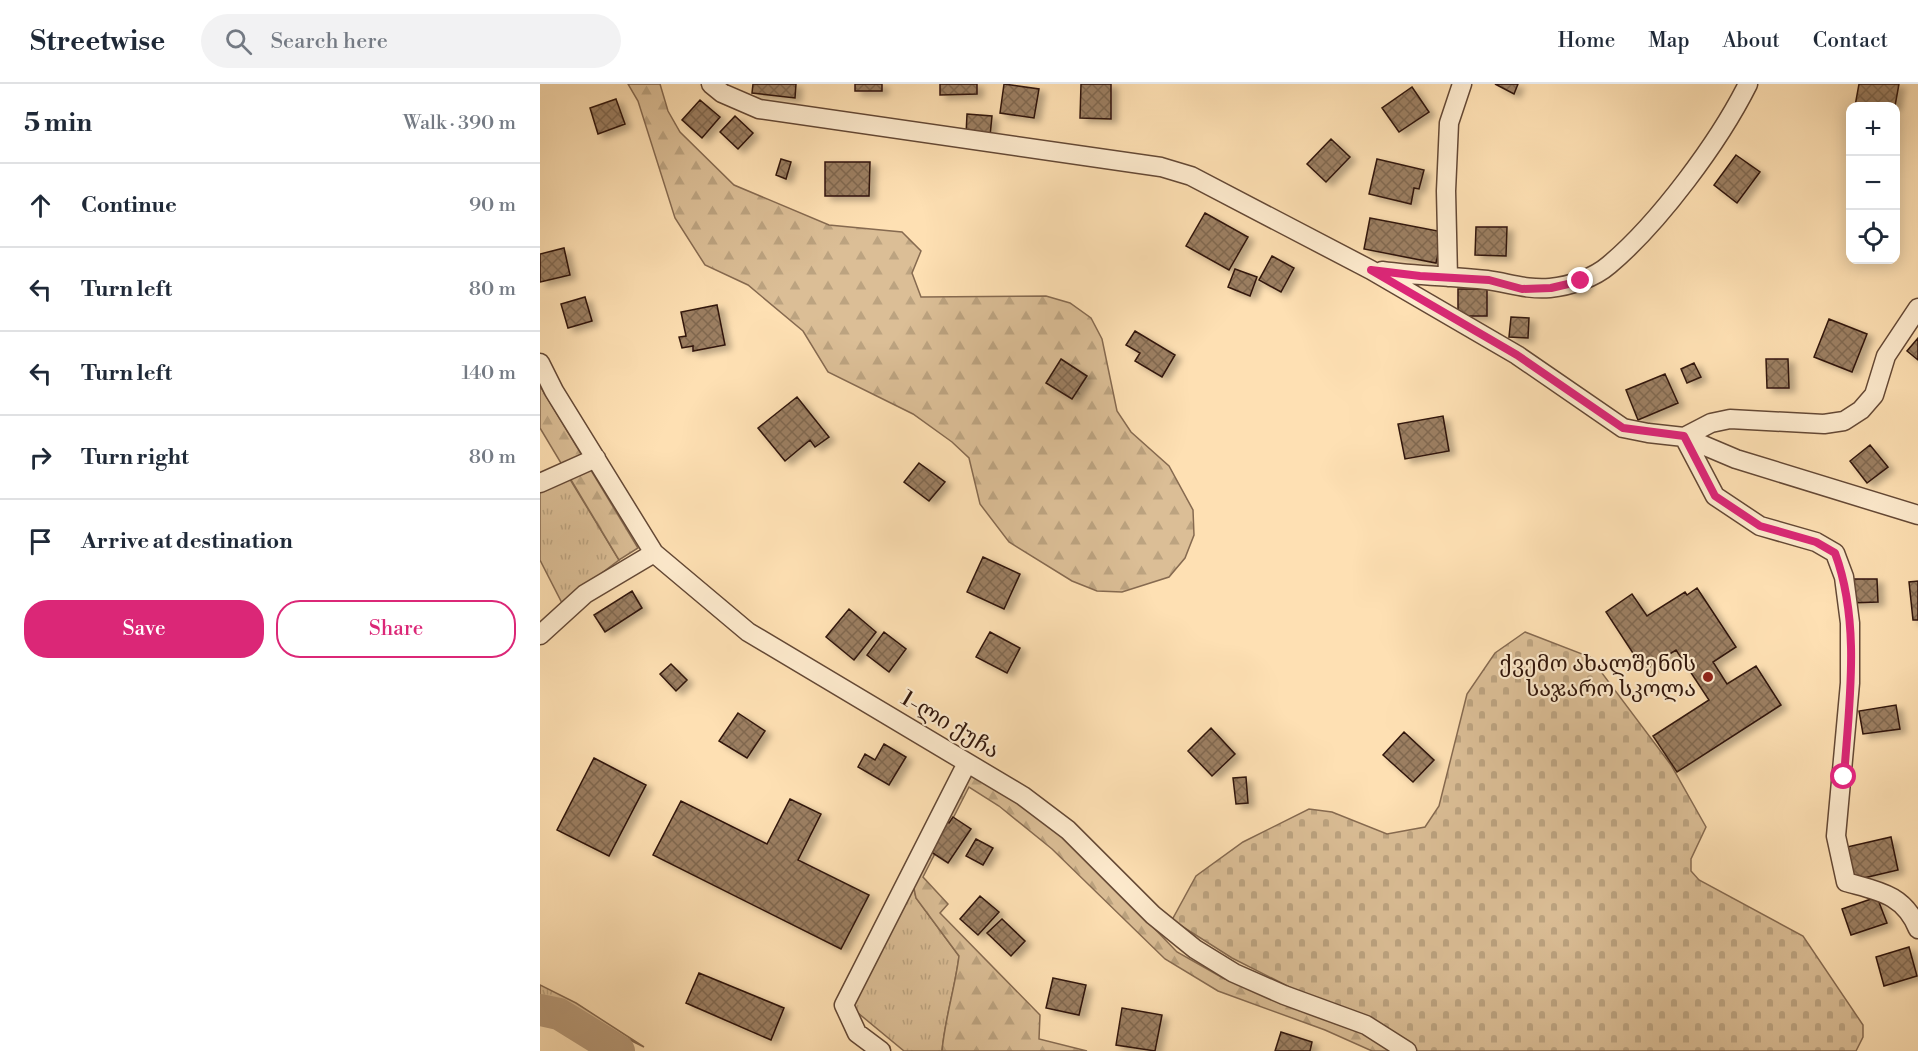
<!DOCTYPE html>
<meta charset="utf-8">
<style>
:root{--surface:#fff;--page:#f2f2f3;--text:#1f2937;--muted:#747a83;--line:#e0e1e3;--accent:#db2777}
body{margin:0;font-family:"Libre Bodoni","Noto Serif Georgian",serif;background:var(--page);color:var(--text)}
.controls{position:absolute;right:18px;top:18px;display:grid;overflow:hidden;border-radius:12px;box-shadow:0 3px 15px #0003}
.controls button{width:54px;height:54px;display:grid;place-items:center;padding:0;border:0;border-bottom:2px solid var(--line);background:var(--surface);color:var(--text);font:30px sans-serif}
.stop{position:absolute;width:18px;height:18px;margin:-14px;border:4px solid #db2777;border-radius:50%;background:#fff}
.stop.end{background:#db2777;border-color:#fff;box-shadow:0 2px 6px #0008}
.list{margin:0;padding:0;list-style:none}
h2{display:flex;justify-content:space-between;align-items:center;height:78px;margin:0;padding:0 24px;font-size:26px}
h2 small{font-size:20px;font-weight:400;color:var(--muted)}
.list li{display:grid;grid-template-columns:39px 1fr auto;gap:18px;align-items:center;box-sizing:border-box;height:84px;padding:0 24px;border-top:2px solid var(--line)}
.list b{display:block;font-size:22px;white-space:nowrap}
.list em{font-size:20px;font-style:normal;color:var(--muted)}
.actions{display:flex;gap:12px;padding:18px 24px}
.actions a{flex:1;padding:14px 0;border:2px solid var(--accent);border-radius:24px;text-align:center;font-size:21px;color:var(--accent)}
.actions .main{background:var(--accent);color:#fff}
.icon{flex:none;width:33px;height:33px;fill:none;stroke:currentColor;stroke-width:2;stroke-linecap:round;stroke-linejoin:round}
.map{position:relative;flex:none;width:1378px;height:967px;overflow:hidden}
header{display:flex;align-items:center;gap:36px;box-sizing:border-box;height:84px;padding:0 30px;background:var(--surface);border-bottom:2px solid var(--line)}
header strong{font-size:28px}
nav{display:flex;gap:33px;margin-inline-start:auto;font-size:21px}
.search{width:420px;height:54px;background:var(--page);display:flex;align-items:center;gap:15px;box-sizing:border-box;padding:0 21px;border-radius:33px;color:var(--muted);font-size:22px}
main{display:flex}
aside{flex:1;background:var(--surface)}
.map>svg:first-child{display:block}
.grass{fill:url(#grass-tufts);stroke:#866a50;stroke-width:1.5}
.forest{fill:url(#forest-firs);stroke:#866a50;stroke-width:1.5}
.cemetery{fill:url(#cemetery-stones);stroke:#866a50;stroke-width:1.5}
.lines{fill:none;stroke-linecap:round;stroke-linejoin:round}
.river{stroke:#b89b7a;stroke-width:32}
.building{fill:url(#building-cross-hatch);stroke:#31160b;stroke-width:1.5;filter:url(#shadow)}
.minor-casing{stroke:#644835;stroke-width:21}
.minor{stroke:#feebce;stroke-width:18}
.route{stroke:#db2777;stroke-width:8}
.poi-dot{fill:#8f2418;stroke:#feebce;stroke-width:2}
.labels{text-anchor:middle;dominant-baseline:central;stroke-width:4.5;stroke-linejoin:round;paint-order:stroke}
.poi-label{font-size:22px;fill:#31160b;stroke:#feebce;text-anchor:end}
.street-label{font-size:22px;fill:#31160b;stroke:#feebce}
</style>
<header>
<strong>Streetwise</strong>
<div class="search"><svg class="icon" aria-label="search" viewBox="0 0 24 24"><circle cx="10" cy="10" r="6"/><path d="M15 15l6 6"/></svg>Search here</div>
<nav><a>Home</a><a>Map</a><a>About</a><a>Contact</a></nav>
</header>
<main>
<aside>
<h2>5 min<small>Walk · 390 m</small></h2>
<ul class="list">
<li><svg class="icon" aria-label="ahead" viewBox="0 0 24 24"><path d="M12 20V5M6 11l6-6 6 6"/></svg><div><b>Continue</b></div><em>90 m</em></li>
<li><svg class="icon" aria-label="left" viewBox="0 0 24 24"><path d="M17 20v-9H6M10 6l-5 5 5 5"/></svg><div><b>Turn left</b></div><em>80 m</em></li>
<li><svg class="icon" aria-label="left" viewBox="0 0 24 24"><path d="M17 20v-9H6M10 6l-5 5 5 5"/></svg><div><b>Turn left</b></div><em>140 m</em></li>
<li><svg class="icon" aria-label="right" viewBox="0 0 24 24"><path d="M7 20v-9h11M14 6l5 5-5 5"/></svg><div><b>Turn right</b></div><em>80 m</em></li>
<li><svg class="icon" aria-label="arrive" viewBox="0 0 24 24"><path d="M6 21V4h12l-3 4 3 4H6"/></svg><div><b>Arrive at destination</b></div></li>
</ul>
<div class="actions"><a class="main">Save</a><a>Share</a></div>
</aside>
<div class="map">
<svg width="1378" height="967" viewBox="0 0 1378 967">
<defs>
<pattern id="grass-tufts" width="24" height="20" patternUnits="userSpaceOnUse" patternTransform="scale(1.5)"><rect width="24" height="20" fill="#dbbe96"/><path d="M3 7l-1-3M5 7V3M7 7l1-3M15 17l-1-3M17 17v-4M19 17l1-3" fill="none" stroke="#bca380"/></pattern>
<pattern id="forest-firs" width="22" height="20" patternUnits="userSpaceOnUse" patternTransform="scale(1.5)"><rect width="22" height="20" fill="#dbbe96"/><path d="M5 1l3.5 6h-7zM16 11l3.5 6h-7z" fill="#bca380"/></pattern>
<pattern id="cemetery-stones" width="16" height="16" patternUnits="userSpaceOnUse" patternTransform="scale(1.5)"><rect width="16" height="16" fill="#dbbe96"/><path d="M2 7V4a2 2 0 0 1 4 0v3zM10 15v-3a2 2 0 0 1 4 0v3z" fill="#bca380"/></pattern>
<pattern id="building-cross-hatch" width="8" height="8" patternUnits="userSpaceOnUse" patternTransform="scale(1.5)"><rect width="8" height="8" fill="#9c7f62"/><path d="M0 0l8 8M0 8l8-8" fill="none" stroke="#80674f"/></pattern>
<filter id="shadow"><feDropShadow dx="6" dy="4" stdDeviation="3" flood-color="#0004"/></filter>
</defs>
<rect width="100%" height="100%" fill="#fee0b3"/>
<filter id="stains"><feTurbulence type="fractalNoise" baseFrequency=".00333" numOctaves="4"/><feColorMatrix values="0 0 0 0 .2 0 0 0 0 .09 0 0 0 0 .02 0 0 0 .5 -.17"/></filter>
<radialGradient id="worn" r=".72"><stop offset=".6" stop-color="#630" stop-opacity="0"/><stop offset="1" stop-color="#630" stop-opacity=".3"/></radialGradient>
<!-- grass -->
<path class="grass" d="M 28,392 L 79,476 L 22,519 L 0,476 L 0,404 Z
M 373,800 L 376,814 L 419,872 C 415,904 405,934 402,967 L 364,967 L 312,924 Z
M 0,901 L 36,919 L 104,963 L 17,920 L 0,915 Z"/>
<!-- forest -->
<path class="forest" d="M 88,0 L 120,0 L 128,27 L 140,48 L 194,101 L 289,141 L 362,148 L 381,167 L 372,189 L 381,213 L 506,212 L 530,219 L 551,234 L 562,255 L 577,327 L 591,348 L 629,382 L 653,426 L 654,451 L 645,474 L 629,493 L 582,508 L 557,507 L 532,497 L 469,458 L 440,420 L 429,374 L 412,358 L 373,330 L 288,288 L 263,247 L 208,201 L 165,181 L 135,134 L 98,17 Z
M 0,302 L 98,464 L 79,476 L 0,344 Z
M 430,689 L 478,718 L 528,755 L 637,868 L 683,894 L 824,949 L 852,967 L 832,967 L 785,946 L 678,907 L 625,875 L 512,765 L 459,722 L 429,703 L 383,793 L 408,820 L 400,829 L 500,931 L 499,955 L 547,967 L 402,967 C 405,934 415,904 419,872 L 376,814 L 373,800 Z"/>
<!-- cemetery -->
<path class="cemetery" d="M 985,548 L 1050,573 L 1131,681 L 1166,743 L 1151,775 L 1151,787 L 1159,796 L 1263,852 L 1323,941 L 1323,953 L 1316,967 L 876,967 L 692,874 L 632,836 L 656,792 L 703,758 L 769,725 L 792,728 L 847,750 L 885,743 L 899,722 L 927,610 L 955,569 Z"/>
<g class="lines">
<!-- river -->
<path class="river" d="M 0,926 L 19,930 L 79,967"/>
</g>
<!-- building -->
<path class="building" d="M 213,0 L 256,0 L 255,14 L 212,9 Z
M 315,0 L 342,0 L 342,7 L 315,7 Z
M 400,0 L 437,0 L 437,10 L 400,11 Z
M 464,0 L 499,5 L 494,34 L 460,29 Z
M 541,0 L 571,0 L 571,35 L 540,34 Z
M 955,0 L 978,0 L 974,10 Z
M 1319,0 L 1359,0 L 1355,22 L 1315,22 Z
M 872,3 L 889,28 L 859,48 L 842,24 Z
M 76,15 L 85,40 L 58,50 L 50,24 Z
M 160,16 L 180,33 L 162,54 L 142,36 Z
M 427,30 L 452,32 L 450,52 L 426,51 Z
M 195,32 L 213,49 L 198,65 L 180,48 Z
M 791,55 L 810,73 L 786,98 L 767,80 Z
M 1196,71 L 1220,88 L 1197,119 L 1174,101 Z
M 241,75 L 251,78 L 246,95 L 236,91 Z
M 837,75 L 884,86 L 879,105 L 874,104 L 871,120 L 829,110 Z
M 285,78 L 330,78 L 329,112 L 285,112 Z
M 665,129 L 708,153 L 689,186 L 646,162 Z
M 830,134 L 903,148 L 896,179 L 824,165 Z
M 936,143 L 967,143 L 966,172 L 935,171 Z
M 24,164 L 30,191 L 0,198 L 0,170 Z
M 732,172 L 754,184 L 741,208 L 719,196 Z
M 695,185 L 717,193 L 710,212 L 688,203 Z
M 918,205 L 947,205 L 947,232 L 918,232 Z
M 45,213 L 52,237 L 28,244 L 21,220 Z
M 177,221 L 185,261 L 153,267 L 153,262 L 142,264 L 139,253 L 146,252 L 141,228 Z
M 971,233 L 989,234 L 988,254 L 969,253 Z
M 1289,235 L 1327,250 L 1312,288 L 1274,273 Z
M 595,247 L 635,271 L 622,293 L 595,277 L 600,269 L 586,261 Z
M 1378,254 L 1378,276 L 1367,267 Z
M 521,275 L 547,292 L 532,315 L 506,299 Z
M 1226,275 L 1248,275 L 1249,304 L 1227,304 Z
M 1154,279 L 1161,293 L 1147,299 L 1141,285 Z
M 1125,290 L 1138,319 L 1098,336 L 1086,306 Z
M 257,313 L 289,353 L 275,363 L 270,356 L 245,377 L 218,344 Z
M 903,332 L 909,367 L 865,375 L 858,340 Z
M 1330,361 L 1348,383 L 1327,399 L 1310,377 Z
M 379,379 L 405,398 L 389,417 L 364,398 Z
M 443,473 L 480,490 L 464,525 L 427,508 Z
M 1309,495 L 1337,495 L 1338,518 L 1309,519 Z
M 1378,497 L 1378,536 L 1373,536 L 1369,498 Z
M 1157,504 L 1196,563 L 1173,578 L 1187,600 L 1216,582 L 1241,621 L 1137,688 L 1113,652 L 1169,616 L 1136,566 L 1104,586 L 1066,528 L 1092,510 L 1107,532 L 1145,508 L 1147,511 Z
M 92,507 L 102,524 L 65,548 L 54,531 Z
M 309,525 L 336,548 L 314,576 L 286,553 Z
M 344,548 L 366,565 L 349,588 L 327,571 Z
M 450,548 L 480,564 L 467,589 L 436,573 Z
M 131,580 L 147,596 L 136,607 L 120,590 Z
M 1356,621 L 1360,645 L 1323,650 L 1319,627 Z
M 198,629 L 225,647 L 207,674 L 179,657 Z
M 671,644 L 695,670 L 672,692 L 648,667 Z
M 864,648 L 894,676 L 873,698 L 843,671 Z
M 344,660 L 366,673 L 349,701 L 318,683 L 325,670 L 335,676 Z
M 54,674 L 106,701 L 69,772 L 17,746 Z
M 706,693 L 708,719 L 696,720 L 693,694 Z
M 250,715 L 281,730 L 258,776 L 329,811 L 301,865 L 113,771 L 141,717 L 227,760 Z
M 413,733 L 431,745 L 408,779 L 385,764 L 404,735 L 409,739 Z
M 1351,753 L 1358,786 L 1315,796 L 1307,763 Z
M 436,755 L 453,764 L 443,781 L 426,772 Z
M 440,812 L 459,828 L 438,851 L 420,835 Z
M 1337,813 L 1347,839 L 1311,851 L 1302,825 Z
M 462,835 L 485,857 L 471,872 L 447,849 Z
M 1369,863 L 1377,892 L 1344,902 L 1336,873 Z
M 159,889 L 244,924 L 231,956 L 146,919 Z
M 513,894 L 546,901 L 539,931 L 506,924 Z
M 582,924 L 622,931 L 615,967 L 576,961 Z
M 741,948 L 772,958 L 770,967 L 735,967 Z"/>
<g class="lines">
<!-- minor casing -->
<g class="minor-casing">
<path id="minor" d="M 171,0 L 182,9 L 219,25 L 621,83 L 651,92 L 831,186 L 977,271 L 1083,344 L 1108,349 L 1144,353 L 1171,339 L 1190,335 L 1284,340 L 1304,337 L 1321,326 L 1334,311 L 1346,272 L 1378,224
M 842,187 C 877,192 912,192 947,196 C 969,199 987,206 1010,204 C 1030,202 1054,194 1069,181 C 1119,139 1179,58 1208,0
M 908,193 L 906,107 L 909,39 L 922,0
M 0,279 L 14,307 L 114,469 L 208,548 L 483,712 L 528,746 L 613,831 L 655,865 L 694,889 L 744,911 L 826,941 L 867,967
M 1144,353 L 1175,412 L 1220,442 L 1276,458 L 1295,469 L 1304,493 L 1310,539 L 1310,599 L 1296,752 L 1306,798 C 1338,807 1364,810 1378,845
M 1144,353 L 1196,375 L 1378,431
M 0,399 L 56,374
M 0,551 L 45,510 L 114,469
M 341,967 L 317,949 L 304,921 L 427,679"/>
</g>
<!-- minor -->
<use href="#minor" class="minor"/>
</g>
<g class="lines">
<!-- route -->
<path class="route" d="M 1041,197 L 1011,204 L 982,205 L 949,196 L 880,192 L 831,186 L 977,271 L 1083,344 L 1144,352 L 1175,412 L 1220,442 L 1276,458 L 1295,469 C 1321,539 1309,620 1304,693"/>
</g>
<!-- markers -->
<circle class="poi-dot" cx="1168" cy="593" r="6"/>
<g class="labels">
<!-- poi labels -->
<g class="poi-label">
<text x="1156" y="580">ქვემო ახალშენის<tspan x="1156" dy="25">საჯარო სკოლა</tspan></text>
</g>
<!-- street labels -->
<g class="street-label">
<text transform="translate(410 641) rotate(31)">1-ლი ქუჩა</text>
</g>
</g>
<rect width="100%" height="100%" filter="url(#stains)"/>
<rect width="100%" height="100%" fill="url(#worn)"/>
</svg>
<div class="controls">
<button>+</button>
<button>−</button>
<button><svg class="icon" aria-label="locate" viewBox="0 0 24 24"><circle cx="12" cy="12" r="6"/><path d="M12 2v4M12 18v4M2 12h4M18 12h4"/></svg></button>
</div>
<div class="stop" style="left:1304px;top:693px"></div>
<div class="stop end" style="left:1041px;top:197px"></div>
</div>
</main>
